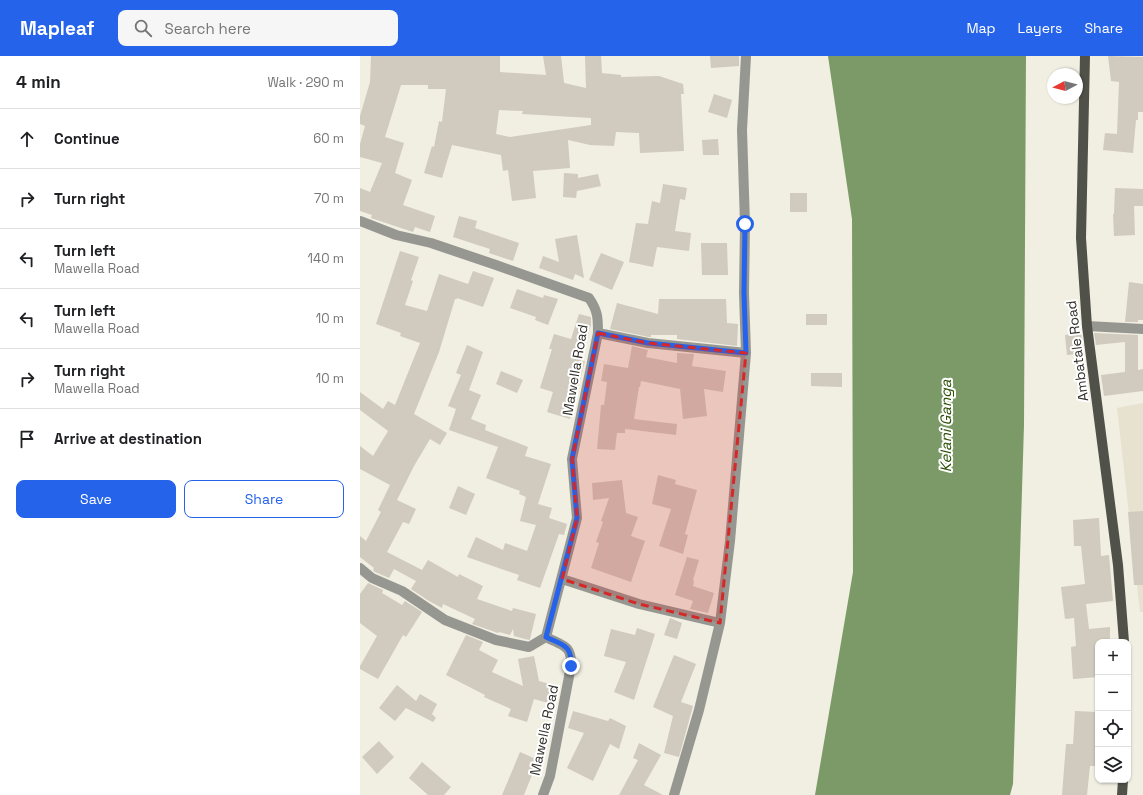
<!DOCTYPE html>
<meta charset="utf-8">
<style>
:root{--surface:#fff;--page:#f6f6f6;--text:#202124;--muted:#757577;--line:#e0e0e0;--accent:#2563eb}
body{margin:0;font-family:"Space Grotesk",sans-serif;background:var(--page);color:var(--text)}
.controls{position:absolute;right:12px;bottom:12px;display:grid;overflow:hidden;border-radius:8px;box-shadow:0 1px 3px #0004}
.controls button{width:36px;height:36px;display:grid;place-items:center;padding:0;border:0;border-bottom:1px solid var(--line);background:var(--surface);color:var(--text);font:20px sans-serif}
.compass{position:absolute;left:687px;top:12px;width:36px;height:36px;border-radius:50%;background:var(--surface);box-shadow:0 1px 3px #0004;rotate:263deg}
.stop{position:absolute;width:12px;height:12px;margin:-9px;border:3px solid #2563eb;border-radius:50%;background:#fff}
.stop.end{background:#2563eb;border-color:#fff;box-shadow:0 1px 4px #0008}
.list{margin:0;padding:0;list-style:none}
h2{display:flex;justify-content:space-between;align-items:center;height:52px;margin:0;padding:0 16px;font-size:17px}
h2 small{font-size:13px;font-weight:400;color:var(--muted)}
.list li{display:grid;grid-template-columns:26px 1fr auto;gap:12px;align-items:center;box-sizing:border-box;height:60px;padding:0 16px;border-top:1px solid var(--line)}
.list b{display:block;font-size:15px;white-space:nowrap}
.list p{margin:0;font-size:13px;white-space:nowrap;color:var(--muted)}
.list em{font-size:13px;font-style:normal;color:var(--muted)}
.actions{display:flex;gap:8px;padding:12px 16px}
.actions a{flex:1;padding:9px 0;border:1px solid var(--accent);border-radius:8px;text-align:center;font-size:14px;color:var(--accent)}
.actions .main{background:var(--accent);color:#fff}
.icon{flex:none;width:22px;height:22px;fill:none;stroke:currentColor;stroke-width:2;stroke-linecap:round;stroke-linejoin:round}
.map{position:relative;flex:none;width:783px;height:739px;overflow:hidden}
header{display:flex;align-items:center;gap:24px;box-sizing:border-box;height:56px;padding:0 20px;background:var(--accent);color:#fff}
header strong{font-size:19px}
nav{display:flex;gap:22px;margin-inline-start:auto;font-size:14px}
.search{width:280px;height:36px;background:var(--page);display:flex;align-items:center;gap:10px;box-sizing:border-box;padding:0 14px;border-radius:8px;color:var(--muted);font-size:15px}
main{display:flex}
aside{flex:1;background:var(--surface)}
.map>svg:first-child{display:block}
.built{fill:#e7e2d0}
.water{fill:#7c9a68}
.building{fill:#d1cabf;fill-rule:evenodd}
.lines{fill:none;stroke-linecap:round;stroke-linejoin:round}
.minor{stroke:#979792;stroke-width:10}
.primary{stroke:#505249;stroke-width:10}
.route{stroke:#2563eb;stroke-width:5}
.marked{fill:#d62828;fill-opacity:0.2;stroke:#d62828;stroke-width:3;stroke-dasharray:8 5;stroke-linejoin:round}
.labels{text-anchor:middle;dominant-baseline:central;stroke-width:4;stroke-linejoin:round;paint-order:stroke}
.street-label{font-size:14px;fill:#31302b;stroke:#fff}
.water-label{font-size:15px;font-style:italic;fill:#2d5206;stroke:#fff}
</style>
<header>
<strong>Mapleaf</strong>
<div class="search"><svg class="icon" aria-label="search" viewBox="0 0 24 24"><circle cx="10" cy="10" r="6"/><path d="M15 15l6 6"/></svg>Search here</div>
<nav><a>Map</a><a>Layers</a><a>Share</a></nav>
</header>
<main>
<aside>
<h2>4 min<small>Walk · 290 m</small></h2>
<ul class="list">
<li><svg class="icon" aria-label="ahead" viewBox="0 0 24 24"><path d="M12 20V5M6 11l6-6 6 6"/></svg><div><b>Continue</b></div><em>60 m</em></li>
<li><svg class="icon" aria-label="right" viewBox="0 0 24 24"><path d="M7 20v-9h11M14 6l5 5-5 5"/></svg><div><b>Turn right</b></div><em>70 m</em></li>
<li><svg class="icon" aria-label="left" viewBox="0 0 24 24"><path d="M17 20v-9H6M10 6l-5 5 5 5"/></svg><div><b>Turn left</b><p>Mawella Road</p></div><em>140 m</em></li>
<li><svg class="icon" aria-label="left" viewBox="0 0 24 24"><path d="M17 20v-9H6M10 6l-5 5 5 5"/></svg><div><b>Turn left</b><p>Mawella Road</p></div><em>10 m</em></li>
<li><svg class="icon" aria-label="right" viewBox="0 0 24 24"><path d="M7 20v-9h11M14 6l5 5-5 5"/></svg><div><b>Turn right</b><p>Mawella Road</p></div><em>10 m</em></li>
<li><svg class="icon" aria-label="arrive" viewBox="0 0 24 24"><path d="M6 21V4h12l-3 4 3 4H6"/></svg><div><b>Arrive at destination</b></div></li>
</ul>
<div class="actions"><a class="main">Save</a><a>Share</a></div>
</aside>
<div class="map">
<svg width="783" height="739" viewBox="0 0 783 739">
<rect width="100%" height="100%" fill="#f1eee2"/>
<!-- built -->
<path class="built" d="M 783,347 L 783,556 L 780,556 L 757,352 Z"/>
<!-- water -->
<path class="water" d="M 468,0 L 666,0 L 664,369 L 653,728 L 650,739 L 455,739 L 493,516 L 492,163 Z"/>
<!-- building -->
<path class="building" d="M 11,0 L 140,0 L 140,16 L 186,19 L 183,0 L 201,0 L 204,27 L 226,32 L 225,0 L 241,0 L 242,17 L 261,19 L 261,21 L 299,20 L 323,28 L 324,38 L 321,38 L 324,95 L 280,97 L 279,77 L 256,76 L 254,90 L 230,89 L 208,84 L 210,112 L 173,115 L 176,142 L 152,145 L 148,114 L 143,115 L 141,99 L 92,89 L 82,122 L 64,117 L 72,90 L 74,91 L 79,65 L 82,66 L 86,33 L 68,33 L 68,29 L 41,29 L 25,81 L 44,87 L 35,117 L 52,124 L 43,149 L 75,160 L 70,176 L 55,171 L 53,176 L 11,162 L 12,159 L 0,155 L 0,132 L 10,136 L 22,107 L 0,101 L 0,88 L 5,70 L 0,68 L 0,60 L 10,26 ZM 139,54 L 163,55 L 162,58 L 231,62 L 231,69 L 150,81 L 136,78 Z
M 350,0 L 379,0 L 379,10 L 351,12 Z
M 748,0 L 783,1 L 783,56 L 778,56 L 778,64 L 776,64 L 773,97 L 743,94 L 745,77 L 757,78 L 759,26 L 751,25 Z
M 354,38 L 372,44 L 367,62 L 348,56 Z
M 358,83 L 359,99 L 343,99 L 342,84 Z
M 204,117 L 218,118 L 218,122 L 238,118 L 241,130 L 217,135 L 216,142 L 203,141 Z
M 303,128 L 327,132 L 325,144 L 320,143 L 315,175 L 331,177 L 329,195 L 297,191 L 293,211 L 269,206 L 276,167 L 288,168 L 292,145 L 300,147 Z
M 755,132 L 783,133 L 783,150 L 774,150 L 775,179 L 754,180 L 753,158 L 754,158 Z
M 430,137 L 447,137 L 447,156 L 430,156 Z
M 99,160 L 117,165 L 115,172 L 159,187 L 153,205 L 129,197 L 130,193 L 93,181 Z
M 217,179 L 224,222 L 215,218 L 213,224 L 179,212 L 183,200 L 199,206 L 195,183 Z
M 341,187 L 367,187 L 368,219 L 342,219 Z
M 40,195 L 59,201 L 51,224 L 53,225 L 45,249 L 67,255 L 79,218 L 108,228 L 113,215 L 134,222 L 123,251 L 97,242 L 97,243 L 95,243 L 79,296 L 54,358 L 87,377 L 80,389 L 70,383 L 54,410 L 37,444 L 56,453 L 49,468 L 43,466 L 27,496 L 62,514 L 68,504 L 98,521 L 99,518 L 123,530 L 117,543 L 152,555 L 153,552 L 176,558 L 170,583 L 169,584 L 154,580 L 153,573 L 150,579 L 139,576 L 138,577 L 112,568 L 115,563 L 83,548 L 82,552 L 69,545 L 51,533 L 56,525 L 34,513 L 29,522 L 15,516 L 13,514 L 14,512 L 0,501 L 0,480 L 6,485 L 21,456 L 18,454 L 30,429 L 0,413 L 0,390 L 13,400 L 28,375 L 0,354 L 0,336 L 23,353 L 28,345 L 35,349 L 60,287 L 40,280 L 41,277 L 16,268 Z
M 241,197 L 264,206 L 252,234 L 229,224 Z
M 769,226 L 783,228 L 783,264 L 778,264 L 778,266 L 765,266 Z
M 157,233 L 183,242 L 184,239 L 198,243 L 188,269 L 175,264 L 176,261 L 150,252 Z
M 299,243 L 366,243 L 367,267 L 378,268 L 377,290 L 317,283 L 317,279 L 291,279 L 291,281 L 289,281 L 250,273 L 257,247 L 298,258 Z
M 219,258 L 231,261 L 231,269 L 221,305 L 225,305 L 210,363 L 187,356 L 193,336 L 180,332 L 192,293 L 189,293 L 194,278 L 211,283 Z
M 446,258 L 467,258 L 467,269 L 446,269 Z
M 721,277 L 723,290 L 718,291 L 719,298 L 707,299 L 705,279 Z
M 734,277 L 778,279 L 778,314 L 783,313 L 783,335 L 744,340 L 741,319 L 765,316 L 765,286 L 736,289 Z
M 107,289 L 123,296 L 109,334 L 121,339 L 111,363 L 126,369 L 125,374 L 168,391 L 165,400 L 191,408 L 178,448 L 192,452 L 189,462 L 207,468 L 204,479 L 199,478 L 180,532 L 157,524 L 159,519 L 107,501 L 116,481 L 143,494 L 145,487 L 167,495 L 176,469 L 160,465 L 166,441 L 159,438 L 160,435 L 126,422 L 138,391 L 89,374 L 96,353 L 88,350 L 101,319 L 96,317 Z
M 272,290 L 288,294 L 286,301 L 317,307 L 317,297 L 334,298 L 332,310 L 366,315 L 363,336 L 344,333 L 347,360 L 323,363 L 320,333 L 281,325 L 280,331 L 279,331 L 274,363 L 317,368 L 316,379 L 265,373 L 265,377 L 257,377 L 255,394 L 237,393 L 241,349 L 244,349 L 247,326 L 241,325 L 244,308 L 268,312 Z
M 141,315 L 163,324 L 157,337 L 136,328 Z
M 451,317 L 482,317 L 482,331 L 451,330 Z
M 298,419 L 316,424 L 315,428 L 337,434 L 325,478 L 328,479 L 323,498 L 299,490 L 311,453 L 292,448 Z
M 262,424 L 266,457 L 278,461 L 271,480 L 285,485 L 271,526 L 231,512 L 239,487 L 236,486 L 243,466 L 241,465 L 249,442 L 233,444 L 232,427 Z
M 98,430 L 115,438 L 106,459 L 89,452 Z
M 783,455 L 783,529 L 774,529 L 768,456 Z
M 739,462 L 741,500 L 749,499 L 753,545 L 726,548 L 729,573 L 750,571 L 750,585 L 738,586 L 738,621 L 713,623 L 711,591 L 716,590 L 714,562 L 705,563 L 701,531 L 725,528 L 721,490 L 714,490 L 713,464 Z
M 327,501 L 339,504 L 333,524 L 334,525 L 333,530 L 354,537 L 348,557 L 330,553 L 333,545 L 315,539 Z
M 8,527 L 23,534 L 22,537 L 42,549 L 45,545 L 62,556 L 46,581 L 43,579 L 18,623 L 0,613 L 0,610 L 17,580 L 0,567 L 0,538 Z
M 310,562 L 322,567 L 317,583 L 304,579 Z
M 277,572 L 295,578 L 274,644 L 254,636 L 266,606 L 244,600 L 251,573 L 275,579 Z
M 106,579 L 123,586 L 119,594 L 138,604 L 132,616 L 163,630 L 158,603 L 174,600 L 179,625 L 196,630 L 192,648 L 174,643 L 167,666 L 148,660 L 151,653 L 124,641 L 125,639 L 86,619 Z
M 314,599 L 336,608 L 321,646 L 333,650 L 319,701 L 304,697 L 313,660 L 293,651 Z
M 37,629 L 56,645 L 60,638 L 77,648 L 72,658 L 76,662 L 73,666 L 46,652 L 35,665 L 19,652 Z
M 213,655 L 248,665 L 250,662 L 266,670 L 259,693 L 250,688 L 233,725 L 207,712 L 224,677 L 208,672 Z
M 715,655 L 738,656 L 738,710 L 730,710 L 727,739 L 702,739 L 706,688 L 713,688 Z
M 19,685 L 34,701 L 17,718 L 2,701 Z
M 279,687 L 301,699 L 284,729 L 303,739 L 259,739 L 278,704 L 273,702 Z
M 160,696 L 178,704 L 164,739 L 142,739 Z
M 62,706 L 91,731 L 84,739 L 68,739 L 49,722 Z"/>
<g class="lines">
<!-- minor -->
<path class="minor" d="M 0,165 L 36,179 L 71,187 L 136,209 L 229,242 C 238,255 238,262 238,277 L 212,403 L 217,462 L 186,581
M 727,270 L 783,273
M 238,277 L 288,287 L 386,297
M 0,512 L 12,522 L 42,535 L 85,564 L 136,584 L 169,591 L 186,581 C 203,590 212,589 211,610 L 190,720 L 183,739
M 202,523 L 279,548 L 360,567
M 314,739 L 339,654 L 360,567 L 370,485 L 386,297 L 384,237 L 385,168 L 382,74 L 386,0"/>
<!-- primary -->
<path class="primary" d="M 725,0 L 721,182 L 727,270 L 758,509 L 764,586
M 762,739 L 763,724"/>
</g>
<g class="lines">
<!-- route -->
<path class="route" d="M 211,610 C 212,589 203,589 186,581 L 217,462 L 212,403 L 238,277 L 288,287 L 386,297 L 384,237 L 385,168"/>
</g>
<!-- marked area -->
<path class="marked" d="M 238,277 L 288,287 L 386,297 L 360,567 L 279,548 L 202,523 L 217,462 L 212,403 Z"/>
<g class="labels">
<!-- street labels -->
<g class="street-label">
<text transform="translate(717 295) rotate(-97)">Ambatale Road</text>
<text transform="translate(215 314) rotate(-80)">Mawella Road</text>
<text transform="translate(184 674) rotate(-78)">Mawella Road</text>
</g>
<!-- water labels -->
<g class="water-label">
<text transform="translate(585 370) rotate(-90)">Kelani Ganga</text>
</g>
</g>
</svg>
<div class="controls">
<button>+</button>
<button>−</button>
<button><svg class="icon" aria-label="locate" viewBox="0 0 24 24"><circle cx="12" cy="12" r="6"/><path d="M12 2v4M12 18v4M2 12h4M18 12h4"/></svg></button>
<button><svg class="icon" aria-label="layers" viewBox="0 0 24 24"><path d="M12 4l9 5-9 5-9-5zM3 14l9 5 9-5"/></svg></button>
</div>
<svg class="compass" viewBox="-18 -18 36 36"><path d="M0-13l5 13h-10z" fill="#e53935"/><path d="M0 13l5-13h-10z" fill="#757577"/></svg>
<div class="stop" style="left:385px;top:168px"></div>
<div class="stop end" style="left:211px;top:610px"></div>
</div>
</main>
